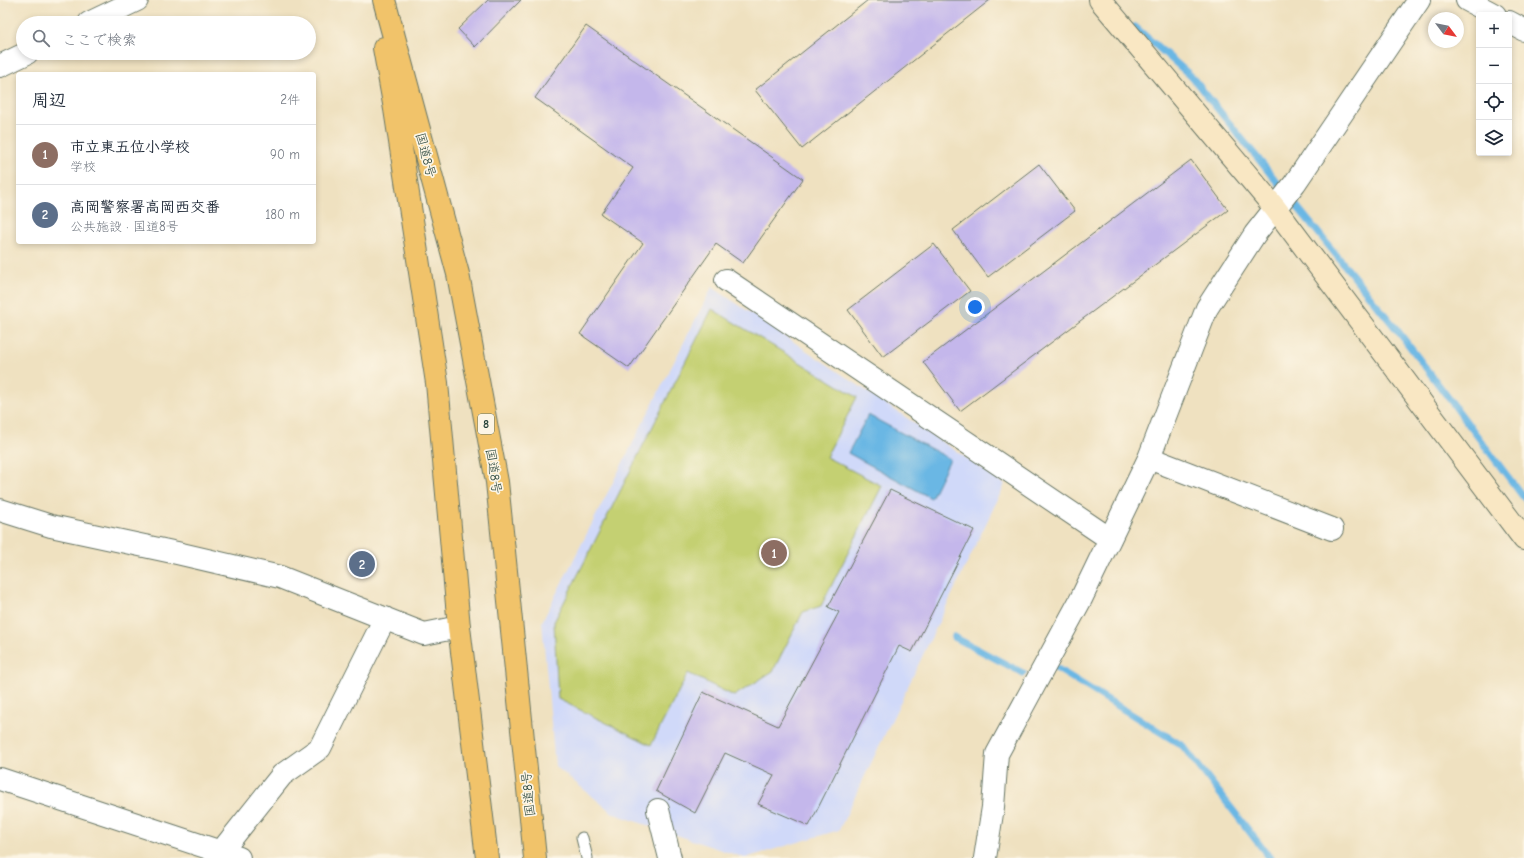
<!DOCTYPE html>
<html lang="ja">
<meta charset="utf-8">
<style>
:root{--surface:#fff;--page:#f6f6f7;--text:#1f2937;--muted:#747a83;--line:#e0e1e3;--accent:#1f6fb2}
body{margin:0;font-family:"Comic Neue","Klee One",sans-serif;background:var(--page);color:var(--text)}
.controls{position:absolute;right:12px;top:12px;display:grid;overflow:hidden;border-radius:4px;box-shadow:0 2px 6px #0003}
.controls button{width:36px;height:36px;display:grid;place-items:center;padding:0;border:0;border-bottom:1px solid var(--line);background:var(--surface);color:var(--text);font:20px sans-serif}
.compass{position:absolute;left:1428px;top:12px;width:36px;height:36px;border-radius:50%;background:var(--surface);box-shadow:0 2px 6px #0003;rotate:122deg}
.you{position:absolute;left:975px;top:307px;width:14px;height:14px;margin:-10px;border:3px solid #fff;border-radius:50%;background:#1a73e8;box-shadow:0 0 0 6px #1a73e833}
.badge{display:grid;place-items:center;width:26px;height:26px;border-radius:50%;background:var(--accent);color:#fff;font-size:13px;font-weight:700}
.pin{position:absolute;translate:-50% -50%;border:2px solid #fff;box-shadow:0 1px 4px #0006}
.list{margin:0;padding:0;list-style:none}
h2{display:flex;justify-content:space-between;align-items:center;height:52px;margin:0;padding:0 16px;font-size:17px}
h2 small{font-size:13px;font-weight:400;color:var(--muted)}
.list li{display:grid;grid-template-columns:26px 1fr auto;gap:12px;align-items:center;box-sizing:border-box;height:60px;padding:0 16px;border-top:1px solid var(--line)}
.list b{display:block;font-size:15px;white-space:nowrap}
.list p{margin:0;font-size:13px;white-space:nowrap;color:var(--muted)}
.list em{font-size:13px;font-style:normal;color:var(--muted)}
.icon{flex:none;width:22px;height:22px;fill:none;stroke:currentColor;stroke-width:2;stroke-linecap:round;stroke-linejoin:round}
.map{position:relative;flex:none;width:1524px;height:858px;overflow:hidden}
.search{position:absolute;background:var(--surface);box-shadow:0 2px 6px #0003;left:16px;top:16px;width:300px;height:44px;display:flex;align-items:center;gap:10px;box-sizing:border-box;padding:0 14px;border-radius:22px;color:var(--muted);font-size:15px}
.panel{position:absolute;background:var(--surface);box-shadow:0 2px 6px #0003;left:16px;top:72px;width:300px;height:172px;border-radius:4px}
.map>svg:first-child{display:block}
.built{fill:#d0d9f9}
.green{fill:#c4d072;stroke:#728653}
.water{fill:#6bb7e4;stroke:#457a8c}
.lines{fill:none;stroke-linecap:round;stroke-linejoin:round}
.stream{stroke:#6bb7e4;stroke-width:7}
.building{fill:#c4b7eb}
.lane-casing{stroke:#687665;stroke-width:13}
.street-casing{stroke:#687665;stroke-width:24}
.secondary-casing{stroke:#687665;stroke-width:24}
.highway-casing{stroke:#687665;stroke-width:24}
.lane{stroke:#fff;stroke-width:11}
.street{stroke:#fff;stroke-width:22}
.secondary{stroke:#f9e7c3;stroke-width:22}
.highway{stroke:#f1c36a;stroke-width:22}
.labels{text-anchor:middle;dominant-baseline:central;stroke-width:3.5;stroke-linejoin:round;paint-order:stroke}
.shield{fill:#fcf5e5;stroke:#617469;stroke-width:1}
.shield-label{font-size:12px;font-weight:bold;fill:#1f3d34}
.street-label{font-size:13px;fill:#1f3d34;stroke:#fcf5e5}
</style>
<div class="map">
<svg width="1524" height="858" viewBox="0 0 1524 858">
<rect width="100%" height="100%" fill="#fcf5e5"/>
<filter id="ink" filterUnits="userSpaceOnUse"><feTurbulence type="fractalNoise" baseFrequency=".025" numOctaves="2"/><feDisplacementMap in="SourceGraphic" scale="8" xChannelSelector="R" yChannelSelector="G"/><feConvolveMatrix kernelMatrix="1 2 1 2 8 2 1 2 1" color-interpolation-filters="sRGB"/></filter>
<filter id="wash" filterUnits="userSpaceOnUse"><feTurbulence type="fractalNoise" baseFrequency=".012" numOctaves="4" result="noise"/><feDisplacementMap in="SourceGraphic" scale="16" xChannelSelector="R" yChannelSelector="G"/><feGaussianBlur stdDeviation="0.9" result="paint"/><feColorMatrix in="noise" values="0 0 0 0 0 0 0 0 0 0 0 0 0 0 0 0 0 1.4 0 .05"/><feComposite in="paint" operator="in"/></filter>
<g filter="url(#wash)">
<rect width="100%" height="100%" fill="#efe1c0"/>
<!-- built -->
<path class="built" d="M 712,287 L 1005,484 L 839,830 L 745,858 L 614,814 L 555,766 L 542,622 Z"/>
<!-- green -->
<path class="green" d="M 712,309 L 857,397 L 826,457 L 882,486 L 821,606 L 803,612 L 773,671 L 734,696 L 688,673 L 651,745 L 558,699 L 554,622 Z"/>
<!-- water -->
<path class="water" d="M 868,415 L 950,459 L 931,498 L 848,453 Z"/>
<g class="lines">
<!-- stream -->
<path class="stream" d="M 1135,27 L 1191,76 L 1398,331 L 1524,498
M 954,637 L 1023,673
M 1056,668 L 1183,746 L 1270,858"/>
</g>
<g id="blocks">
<!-- building -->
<path class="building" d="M 488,0 L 521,0 L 475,47 L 458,29 Z
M 868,0 L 990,0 L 802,149 L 755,90 Z
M 586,26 L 803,179 L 743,263 L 716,244 L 629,368 L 580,334 L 643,243 L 601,214 L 633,168 L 535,98 Z
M 1191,160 L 1228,210 L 960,411 L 923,362 Z
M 1039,164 L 1075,211 L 988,277 L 953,230 Z
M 934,244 L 970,291 L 883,357 L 848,310 Z
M 890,490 L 974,530 L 912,652 L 899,646 L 809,826 L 758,804 L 774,775 L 725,753 L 695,813 L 656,791 L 703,692 L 778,726 L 839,612 L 828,607 Z"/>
</g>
</g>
<g filter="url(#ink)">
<use href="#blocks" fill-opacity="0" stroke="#687665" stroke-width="1"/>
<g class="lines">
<!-- lane casing -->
<g class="lane-casing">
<path id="lane" d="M 582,838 L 587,858"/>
</g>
<!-- street casing -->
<g class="street-casing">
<path id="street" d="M 1467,0 L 1495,15
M 1509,22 L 1524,30
M 89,23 L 137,0
M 0,66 L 27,53
M 726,280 L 1110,539
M 1149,458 L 1332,529
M 0,510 L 51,526 L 177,553 L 280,577 L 424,634 L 459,627
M 0,779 L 239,858
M 658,810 L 670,858
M 216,858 L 282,775 L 320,748 L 385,618
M 985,858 L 993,807 L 997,754 L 1081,599 L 1149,458 L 1207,308 L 1255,234 L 1295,183 L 1419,0"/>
</g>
<!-- secondary casing -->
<g class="secondary-casing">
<path id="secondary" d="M 1100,0 L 1275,208 L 1524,539"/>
</g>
<!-- highway casing -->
<g class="highway-casing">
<path id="highway" d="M 384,0 L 458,274 L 497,482 L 535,858
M 384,48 L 395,109 L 437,383 L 459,627 L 487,858"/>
</g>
<!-- lane -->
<use href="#lane" class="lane"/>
<!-- street -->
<use href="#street" class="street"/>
<!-- secondary -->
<use href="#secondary" class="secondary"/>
<!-- highway -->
<use href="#highway" class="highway"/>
</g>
</g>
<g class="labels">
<!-- shield labels -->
<rect class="shield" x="478" y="414" width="16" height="20" rx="3"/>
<g class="shield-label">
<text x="486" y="424">8</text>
</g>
<!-- street labels -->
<g class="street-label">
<text transform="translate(426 155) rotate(75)">国道8号</text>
<text transform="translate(494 471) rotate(81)">国道8号</text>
<text transform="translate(528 794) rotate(-96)">国道8号</text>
</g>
</g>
</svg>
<div class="controls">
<button>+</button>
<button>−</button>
<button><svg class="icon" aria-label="locate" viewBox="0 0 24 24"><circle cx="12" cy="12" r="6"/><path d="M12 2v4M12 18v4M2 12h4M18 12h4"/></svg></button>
<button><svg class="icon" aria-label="layers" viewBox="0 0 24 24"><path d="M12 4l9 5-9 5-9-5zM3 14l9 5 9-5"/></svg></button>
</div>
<svg class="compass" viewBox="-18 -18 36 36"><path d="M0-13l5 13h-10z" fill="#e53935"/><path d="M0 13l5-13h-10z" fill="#747a83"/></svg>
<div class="you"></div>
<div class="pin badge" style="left:774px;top:553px;background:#8d6e63">1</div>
<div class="pin badge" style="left:362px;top:564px;background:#5c6f8a">2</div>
<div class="search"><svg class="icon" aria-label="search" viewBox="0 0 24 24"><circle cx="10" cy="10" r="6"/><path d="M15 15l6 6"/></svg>ここで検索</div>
<section class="panel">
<h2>周辺<small>2件</small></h2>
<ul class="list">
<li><span class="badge" style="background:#8d6e63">1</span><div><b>市立東五位小学校</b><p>学校</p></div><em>90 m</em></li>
<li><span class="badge" style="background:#5c6f8a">2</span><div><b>高岡警察署高岡西交番</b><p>公共施設 · 国道8号</p></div><em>180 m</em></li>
</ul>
</section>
</div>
